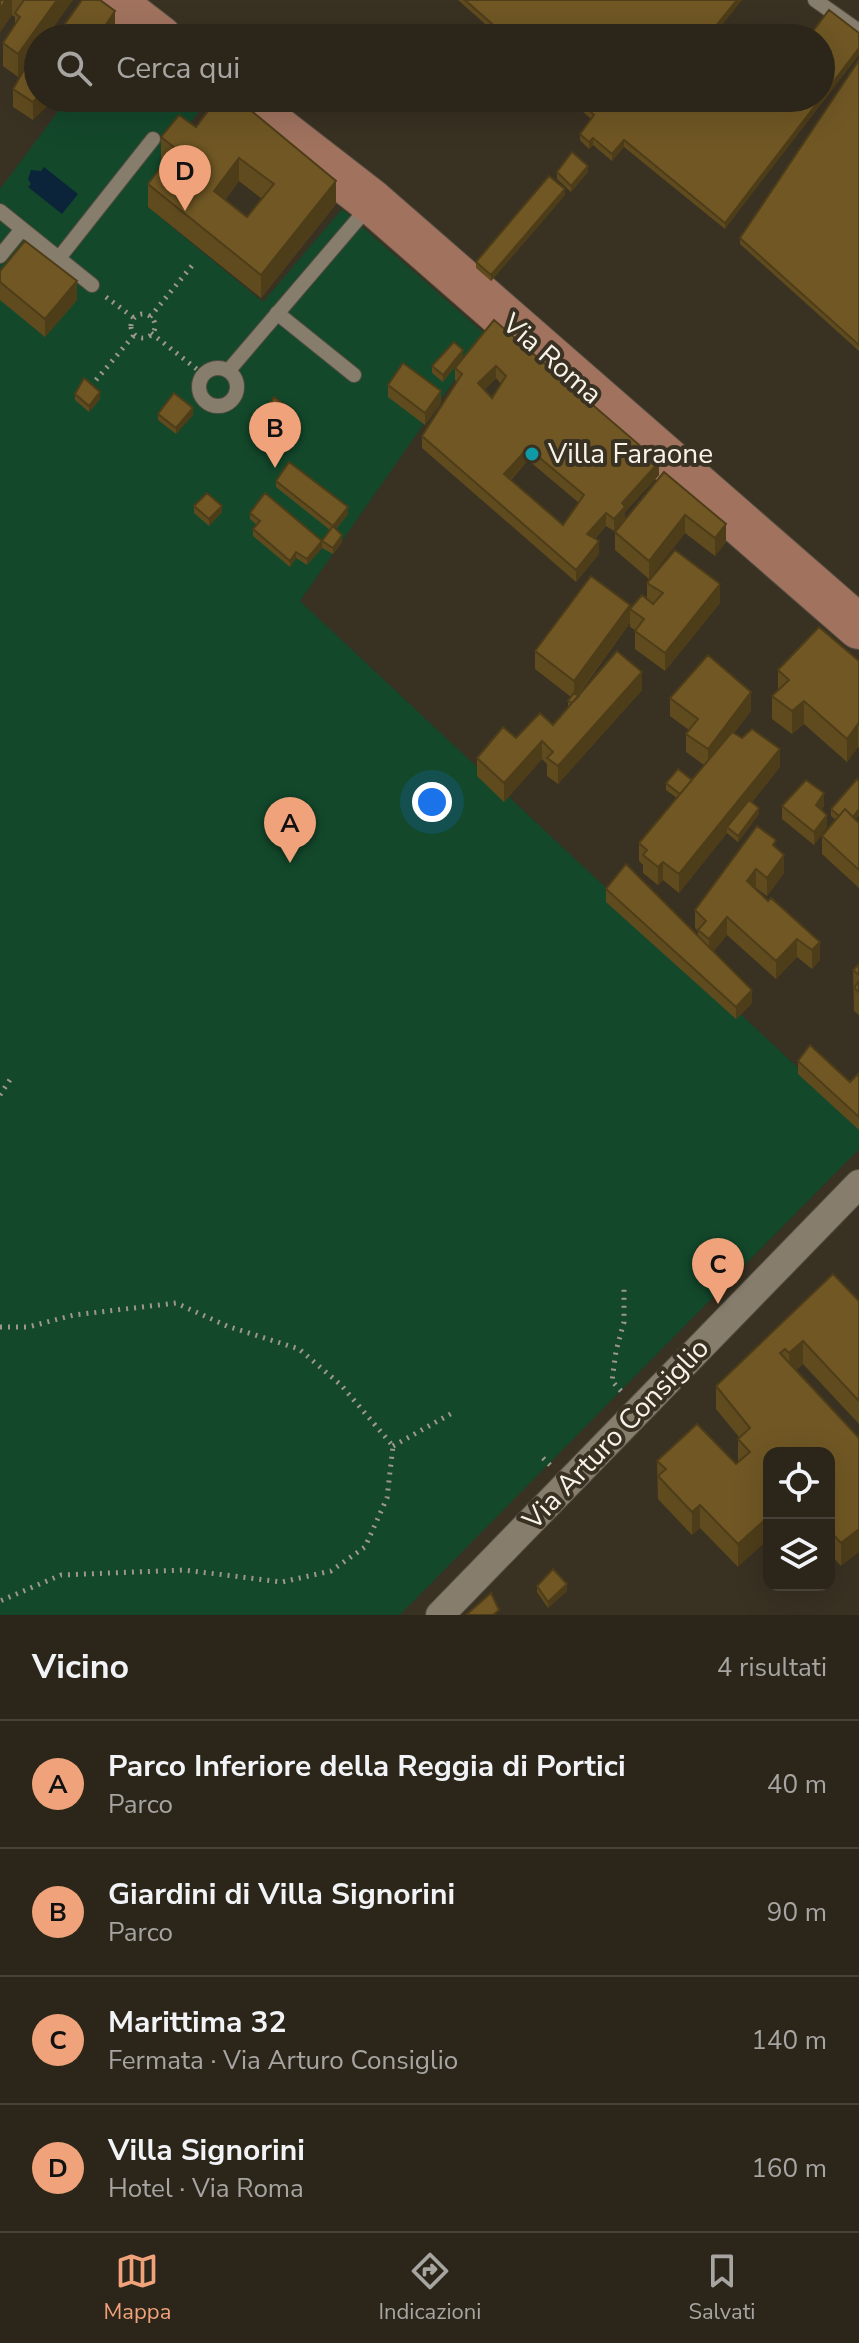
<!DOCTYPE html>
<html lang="it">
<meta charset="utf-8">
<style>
:root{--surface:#2b251a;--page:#373127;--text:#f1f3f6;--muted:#a6a5a2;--line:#474239;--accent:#f0a27a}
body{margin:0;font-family:"Nunito Sans",sans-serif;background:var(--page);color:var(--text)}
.controls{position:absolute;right:24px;bottom:24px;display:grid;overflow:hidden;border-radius:16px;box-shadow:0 8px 32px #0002}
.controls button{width:72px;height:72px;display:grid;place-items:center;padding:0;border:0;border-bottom:2px solid var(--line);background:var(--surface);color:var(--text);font:40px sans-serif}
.you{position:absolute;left:432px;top:802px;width:28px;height:28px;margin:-20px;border:6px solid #fff;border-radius:50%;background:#1a73e8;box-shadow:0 0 0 12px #1a73e833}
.badge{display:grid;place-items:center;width:52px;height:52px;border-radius:50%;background:var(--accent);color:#111;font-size:26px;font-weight:700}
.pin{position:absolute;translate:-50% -66px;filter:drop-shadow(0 2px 4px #0008)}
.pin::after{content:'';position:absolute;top:42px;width:28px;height:24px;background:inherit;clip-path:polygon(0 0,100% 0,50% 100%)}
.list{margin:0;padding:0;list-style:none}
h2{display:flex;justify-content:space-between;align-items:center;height:104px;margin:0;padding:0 32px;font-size:34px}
h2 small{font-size:26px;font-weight:400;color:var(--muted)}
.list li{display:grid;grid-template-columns:52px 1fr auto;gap:24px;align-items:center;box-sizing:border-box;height:128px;padding:0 32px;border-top:2px solid var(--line)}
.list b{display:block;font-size:30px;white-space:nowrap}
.list p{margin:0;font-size:26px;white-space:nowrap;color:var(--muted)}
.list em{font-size:26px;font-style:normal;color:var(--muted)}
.icon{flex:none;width:44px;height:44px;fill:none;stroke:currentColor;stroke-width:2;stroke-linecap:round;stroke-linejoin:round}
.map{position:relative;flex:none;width:859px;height:1615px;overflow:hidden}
.search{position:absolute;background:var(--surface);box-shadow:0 8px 32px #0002;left:24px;right:24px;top:24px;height:88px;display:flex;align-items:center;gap:20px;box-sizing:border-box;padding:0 28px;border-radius:44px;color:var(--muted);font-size:30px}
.sheet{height:616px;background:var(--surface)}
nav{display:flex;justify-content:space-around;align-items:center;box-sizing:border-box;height:112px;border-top:2px solid var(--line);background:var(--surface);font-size:22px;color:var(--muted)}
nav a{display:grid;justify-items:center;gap:4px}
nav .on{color:var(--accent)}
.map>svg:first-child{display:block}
.green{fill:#13482b}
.water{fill:#0b2439}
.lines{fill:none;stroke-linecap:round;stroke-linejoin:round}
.lane-casing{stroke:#544d40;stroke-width:16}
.street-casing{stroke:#544d40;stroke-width:30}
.primary-casing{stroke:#544d40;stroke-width:46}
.path{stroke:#9e978b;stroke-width:5;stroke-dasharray:2 6;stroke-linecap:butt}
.lane{stroke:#877d6d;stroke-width:14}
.street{stroke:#877d6d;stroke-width:28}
.primary{stroke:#a1735f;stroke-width:44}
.wall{fill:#604b1f;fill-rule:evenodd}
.shaded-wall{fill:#4e3d19}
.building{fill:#705724;stroke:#4e3d19;stroke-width:2;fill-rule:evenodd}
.culture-dot{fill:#0f9aa8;stroke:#393122;stroke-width:3}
.labels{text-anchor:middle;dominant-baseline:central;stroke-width:8;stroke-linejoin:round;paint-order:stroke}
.street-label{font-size:28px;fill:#f8f3e9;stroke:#393122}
.poi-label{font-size:28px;fill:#f8f3e9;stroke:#393122;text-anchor:start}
</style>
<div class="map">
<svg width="859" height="1615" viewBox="0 0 859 1615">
<rect width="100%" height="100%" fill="#393122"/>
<!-- green -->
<path class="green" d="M 68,98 L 209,100 L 160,159 L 174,171 L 148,207 L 263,302 L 342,209 L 486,335 L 300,601 L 859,1125 L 859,1149 L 400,1615 L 0,1615 L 0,189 Z"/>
<!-- water -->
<path class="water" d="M 44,167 L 78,194 L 62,214 L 28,187 L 31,184 L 28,179 L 31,170 L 41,171 Z"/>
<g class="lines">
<!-- lane casing -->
<g class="lane-casing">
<path id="lane" d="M 815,0 L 859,31
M 0,211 L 92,285
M 0,256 L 22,229
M 59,258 L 153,139
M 277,313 L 354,375
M199 387a19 19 0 1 1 38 0a19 19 0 1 1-38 0Z
M 229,370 L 370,205"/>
</g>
<!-- street casing -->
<g class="street-casing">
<path id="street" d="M 440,1615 L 859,1184"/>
</g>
<!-- primary casing -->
<g class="primary-casing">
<path id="primary" d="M 111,0 L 160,38
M 238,98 L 372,202 L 859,627"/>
</g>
<!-- path -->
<path class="path" d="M 106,297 L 134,318
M131 326a12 12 0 1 1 24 0a12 12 0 1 1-24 0Z
M 150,317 L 195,262
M 151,333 L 203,374
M 96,380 L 135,334
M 0,1095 L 13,1075
M 0,1327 L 28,1327 L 74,1315 L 176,1303 L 227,1326 L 299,1349 L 341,1385 L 393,1446 L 387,1498 L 365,1547 L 331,1571 L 282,1582 L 184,1570 L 61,1575 L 0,1601
M 621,1391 L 612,1381 L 616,1351 L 624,1322 L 624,1289
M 393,1446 L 454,1412
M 543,1458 L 551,1466"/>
<!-- lane -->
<use href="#lane" class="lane"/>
<!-- street -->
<use href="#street" class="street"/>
<!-- primary -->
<use href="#primary" class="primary"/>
</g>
<!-- wall -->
<path class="wall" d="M 0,0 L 73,0 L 38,38 L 38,49 L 18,77 L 3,66 L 3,43 L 15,24 L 15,17 L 12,15 L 0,32 Z
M 458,0 L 742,0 L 711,38 L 501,38 Z
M 859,60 L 859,351 L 740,244 L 740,238 Z
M 35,67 L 33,120 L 13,107 L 13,89 Z
M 568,98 L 821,98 L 725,229 L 624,147 L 612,161 L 593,145 L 589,149 L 580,140 L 580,134 L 591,119 Z
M 219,107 L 336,204 L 261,298 L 148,207 L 148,184 L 164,162 L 161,160 L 161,137 L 196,127 ZM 239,181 L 262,199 L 247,217 L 225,200 Z
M 557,172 L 588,172 L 571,192 L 557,179 Z
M 565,195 L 491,281 L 476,268 L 476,262 Z
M 0,271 L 77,300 L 45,337 L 0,300 Z
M 494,320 L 659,475 L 625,512 L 625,519 L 614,531 L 606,526 L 595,539 L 599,554 L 576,582 L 422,448 L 422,436 L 457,382 L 455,380 L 455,368 ZM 496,378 L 501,384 L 492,398 L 484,390 ZM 528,460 L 579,503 L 563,525 L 511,480 Z
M 463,356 L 443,382 L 432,373 L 432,366 Z
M 388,385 L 441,403 L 425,425 L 388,397 Z
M 75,394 L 100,399 L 89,412 L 75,400 Z
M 267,409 L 289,414 L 281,425 L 267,415 Z
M 158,414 L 193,415 L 176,434 L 158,420 Z
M 664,472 L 726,542 L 715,556 L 685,533 L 649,579 L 615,550 L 615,532 Z
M 276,481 L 348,514 L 336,529 L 342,542 L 333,554 L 322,548 L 307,565 L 296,558 L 290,567 L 253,536 L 253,529 L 257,525 L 250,519 L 250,513 L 322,541 L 330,530 L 276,487 Z
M 194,506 L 222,512 L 209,526 L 194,513 Z
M 647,583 L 720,603 L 665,671 L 635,649 L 635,630 L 630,627 L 630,623 L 578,695 L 642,690 L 558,784 L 547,776 L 547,764 L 542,759 L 504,802 L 477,776 L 477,758 L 516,738 L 553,725 L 568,707 L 568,701 L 571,697 L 535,669 L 535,651 L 630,609 L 647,599 Z
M 859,661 L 859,748 L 858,747 L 847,762 L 804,724 L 792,734 L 772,719 L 772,696 L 778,690 L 778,670 Z
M 670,698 L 751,711 L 734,733 L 780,767 L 752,802 L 759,814 L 738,842 L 727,833 L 679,893 L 663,880 L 658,885 L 643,873 L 643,865 L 639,861 L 639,843 L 677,798 L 666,790 L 666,783 L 692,780 L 704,765 L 686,752 L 686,734 L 689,730 L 670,716 Z
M 859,781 L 859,815 L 856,819 L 859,823 L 859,888 L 822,854 L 822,836 L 836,820 L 831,816 L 831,809 Z
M 782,806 L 824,806 L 821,810 L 827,827 L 814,845 L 782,819 Z
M 776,848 L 784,873 L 767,896 L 756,888 L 755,889 L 768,901 L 771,898 L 820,960 L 812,969 L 797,957 L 776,979 L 727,935 L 713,952 L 752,1003 L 736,1019 L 606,902 L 606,889 L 698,937 L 698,931 L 695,928 L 695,910 Z
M 859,964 L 859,1015 L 854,1011 L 853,970 Z
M 798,1061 L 850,1082 L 859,1073 L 859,1130 L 798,1074 Z
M 859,1301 L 859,1424 L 803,1364 L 796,1370 L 859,1438 L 841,1566 L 829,1553 L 829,1453 L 769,1453 L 738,1567 L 700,1528 L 692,1535 L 658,1499 L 657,1461 L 736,1464 L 738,1462 L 738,1439 L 739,1437 L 716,1409 L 716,1386 Z
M 537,1586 L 567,1591 L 548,1608 L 537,1592 Z"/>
<!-- shaded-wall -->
<path class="shaded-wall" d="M 6,0 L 12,0 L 12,15 L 0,32 L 0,9 Z
M 57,0 L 73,0 L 46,38 L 38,38 L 38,49 L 18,77 L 18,54 Z
M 737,0 L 742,0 L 711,38 L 706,38 Z
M 115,11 L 115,29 L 109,38 L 97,38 Z
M 859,48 L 859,55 L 725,229 L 725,223 Z
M 38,97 L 38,98 L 56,98 L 33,120 L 33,102 Z
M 593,138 L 593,145 L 589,149 L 589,142 Z
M 624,140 L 624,147 L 612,161 L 612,154 Z
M 239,158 L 239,181 L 214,214 L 214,191 Z
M 588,166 L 588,172 L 571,192 L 571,186 Z
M 336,181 L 336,204 L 261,298 L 261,275 Z
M 565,189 L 565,195 L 491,281 L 491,275 Z
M 77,281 L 77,300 L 45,337 L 45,319 Z
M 463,350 L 463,356 L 443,382 L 443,375 Z
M 496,366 L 496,378 L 478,396 L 478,383 Z
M 441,391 L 441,403 L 425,425 L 425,413 Z
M 100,392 L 100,399 L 89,412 L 89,406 Z
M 193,408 L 193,415 L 176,434 L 176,428 Z
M 289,408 L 289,414 L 281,425 L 281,418 Z
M 528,448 L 528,460 L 504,486 L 504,474 Z
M 659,462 L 659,475 L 625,512 L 625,519 L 614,531 L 614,519 L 622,503 Z
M 222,506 L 222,512 L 209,526 L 209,519 Z
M 348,507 L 348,514 L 333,532 L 333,526 Z
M 606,513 L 606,526 L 587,547 L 587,534 Z
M 685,515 L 685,533 L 649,579 L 649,561 Z
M 726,524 L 726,542 L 715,556 L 715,538 Z
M 342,535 L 342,542 L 333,554 L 333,548 Z
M 322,541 L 322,548 L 307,565 L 307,559 Z
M 599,541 L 599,554 L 576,582 L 576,570 Z
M 296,552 L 296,558 L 290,567 L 290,561 Z
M 720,584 L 720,603 L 665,671 L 665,653 Z
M 630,605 L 630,623 L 574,699 L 574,681 Z
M 642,672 L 642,690 L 558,784 L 558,766 Z
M 751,692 L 751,711 L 708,768 L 708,749 Z
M 804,701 L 804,724 L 792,734 L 792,711 Z
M 858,724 L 858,747 L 847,762 L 847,739 Z
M 542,741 L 542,759 L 504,802 L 504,783 Z
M 780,749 L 780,767 L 730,829 L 727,827 L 727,833 L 679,893 L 679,874 Z
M 824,793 L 824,806 L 816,817 L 816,805 Z
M 759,808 L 759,814 L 738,842 L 738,836 Z
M 859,809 L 859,815 L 847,830 L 847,823 Z
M 827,815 L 827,827 L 814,845 L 814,832 Z
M 784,855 L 784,873 L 767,896 L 767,878 Z
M 663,862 L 663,880 L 658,885 L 658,867 Z
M 756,869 L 756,888 L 747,899 L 747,881 Z
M 727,917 L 727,935 L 709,957 L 709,939 Z
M 797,939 L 797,957 L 776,979 L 776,961 Z
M 820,942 L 820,960 L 812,969 L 812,950 Z
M 752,990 L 752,1003 L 736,1019 L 736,1007 Z
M 803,1341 L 803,1364 L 789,1376 L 789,1353 Z
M 700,1505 L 700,1528 L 692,1535 L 692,1512 Z
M 769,1516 L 769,1539 L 738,1567 L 738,1544 Z
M 859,1529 L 859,1552 L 841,1566 L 841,1543 Z
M 567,1584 L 567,1591 L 548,1608 L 548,1602 Z"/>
<!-- building -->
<path class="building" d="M 0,0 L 6,0 L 0,9 Z
M 24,0 L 57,0 L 18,54 L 3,43 L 20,17 L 15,13 Z
M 82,0 L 100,0 L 115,11 L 97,38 L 55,38 Z
M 465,0 L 737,0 L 706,38 L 508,38 Z
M 829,10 L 859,33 L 859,48 L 821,98 L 821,38 L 808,38 Z
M 859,60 L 859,345 L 740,238 Z
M 28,63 L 35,67 L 38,63 L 38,97 L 33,102 L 13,89 Z
M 227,98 L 236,98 L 336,181 L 261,275 L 148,184 L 175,148 L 161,137 L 179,115 L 196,127 L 214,103 L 219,107 ZM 239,158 L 274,184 L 247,217 L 214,191 Z
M 575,98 L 821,98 L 725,223 L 624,140 L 612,154 L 593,138 L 589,142 L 580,134 L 594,115 Z
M 572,152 L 588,166 L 571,186 L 557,172 Z
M 549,176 L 565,189 L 491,275 L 476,262 Z
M 25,241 L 77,281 L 45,319 L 0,282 L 0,271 Z
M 494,320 L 659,462 L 622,503 L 625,507 L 614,519 L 606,513 L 587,534 L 599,541 L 576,570 L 422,436 L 462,374 L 455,368 ZM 496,366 L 506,376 L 492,398 L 478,383 ZM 528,448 L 584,495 L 563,525 L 504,474 Z
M 454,342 L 463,350 L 443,375 L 432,366 Z
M 403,363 L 441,391 L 425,413 L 388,385 Z
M 84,378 L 100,392 L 89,406 L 75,394 Z
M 174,393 L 193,408 L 176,428 L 158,414 Z
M 274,397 L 289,408 L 281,418 L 267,409 Z
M 289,462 L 348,507 L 333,526 L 276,481 Z
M 664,472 L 726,524 L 715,538 L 685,515 L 649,561 L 615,532 Z
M 207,493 L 222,506 L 209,519 L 194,506 Z
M 265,493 L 322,541 L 307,559 L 296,552 L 290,561 L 253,529 L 260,521 L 250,513 Z
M 333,526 L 342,535 L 333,548 L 322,541 Z
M 675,550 L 720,584 L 665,653 L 635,631 L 644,619 L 630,609 L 642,595 L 653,604 L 663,593 L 647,583 Z
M 591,576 L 630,605 L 574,681 L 535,651 Z
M 819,627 L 859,661 L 859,725 L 858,724 L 847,739 L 804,701 L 792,711 L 772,696 L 789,680 L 778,670 Z
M 617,651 L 642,672 L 558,766 L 547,758 L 553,752 L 542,741 L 504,783 L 477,758 L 503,727 L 516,738 L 540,713 L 553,725 Z
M 708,655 L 751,692 L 708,749 L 686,734 L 698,719 L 670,698 Z
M 574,693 L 579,696 L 572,703 L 568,701 Z
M 752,729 L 780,749 L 679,874 L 663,862 L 658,867 L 643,855 L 647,850 L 639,843 L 732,732 L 742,738 Z
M 678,769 L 692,780 L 680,794 L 666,783 Z
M 857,779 L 859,781 L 859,809 L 853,817 L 845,809 L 839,816 L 831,809 Z
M 806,780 L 824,793 L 816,805 L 827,815 L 814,832 L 782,806 Z
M 749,800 L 759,808 L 738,836 L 727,827 Z
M 845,809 L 859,823 L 859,870 L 822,836 Z
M 757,826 L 776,840 L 773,845 L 784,855 L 767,878 L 756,869 L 747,881 L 768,901 L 771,898 L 820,942 L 812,950 L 797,939 L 776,961 L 727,917 L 709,939 L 698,930 L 706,921 L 695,910 Z
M 626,864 L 752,990 L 736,1007 L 606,889 Z
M 859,964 L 859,975 L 853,970 Z
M 859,981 L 859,992 L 854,988 Z
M 810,1045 L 850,1082 L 859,1073 L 859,1117 L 798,1061 Z
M 833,1274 L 859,1301 L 859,1401 L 803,1341 L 789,1353 L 785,1349 L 780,1353 L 859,1438 L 859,1529 L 841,1543 L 829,1530 L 829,1453 L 769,1453 L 769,1516 L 738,1544 L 700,1505 L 692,1512 L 658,1476 L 666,1469 L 657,1461 L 697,1424 L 736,1464 L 750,1452 L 738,1439 L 750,1428 L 716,1386 Z
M 553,1569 L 567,1584 L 548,1602 L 537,1586 Z
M 491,1593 L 499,1610 L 493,1615 L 466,1615 Z"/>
<!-- markers -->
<circle class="culture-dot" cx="532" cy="454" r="8"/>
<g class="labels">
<!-- street labels -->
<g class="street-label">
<text transform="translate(552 359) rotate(41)">Via Roma</text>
<text transform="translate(616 1434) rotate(-46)">Via Arturo Consiglio</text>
</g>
<!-- poi labels -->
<g class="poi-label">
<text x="548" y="454">Villa Faraone</text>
</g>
</g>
</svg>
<div class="controls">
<button><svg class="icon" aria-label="locate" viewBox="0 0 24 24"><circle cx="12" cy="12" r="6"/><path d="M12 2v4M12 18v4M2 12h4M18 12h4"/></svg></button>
<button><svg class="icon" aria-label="layers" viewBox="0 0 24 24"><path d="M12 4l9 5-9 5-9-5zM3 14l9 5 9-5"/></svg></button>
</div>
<div class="you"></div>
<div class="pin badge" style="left:290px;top:863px">A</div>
<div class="pin badge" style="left:275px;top:468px">B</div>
<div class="pin badge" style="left:718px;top:1304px">C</div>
<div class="pin badge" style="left:185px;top:211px">D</div>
<div class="search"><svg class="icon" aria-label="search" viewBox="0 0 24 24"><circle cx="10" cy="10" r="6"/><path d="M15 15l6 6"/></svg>Cerca qui</div>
</div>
<section class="sheet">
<h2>Vicino<small>4 risultati</small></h2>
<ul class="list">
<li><span class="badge">A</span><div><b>Parco Inferiore della Reggia di Portici</b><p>Parco</p></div><em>40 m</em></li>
<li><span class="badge">B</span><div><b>Giardini di Villa Signorini</b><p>Parco</p></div><em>90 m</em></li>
<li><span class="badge">C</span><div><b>Marittima 32</b><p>Fermata · Via Arturo Consiglio</p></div><em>140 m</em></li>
<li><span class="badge">D</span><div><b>Villa Signorini</b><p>Hotel · Via Roma</p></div><em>160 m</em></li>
</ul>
</section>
<nav>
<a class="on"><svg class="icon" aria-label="map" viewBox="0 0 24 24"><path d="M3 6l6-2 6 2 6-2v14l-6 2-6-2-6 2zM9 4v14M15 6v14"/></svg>Mappa</a>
<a><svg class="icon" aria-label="directions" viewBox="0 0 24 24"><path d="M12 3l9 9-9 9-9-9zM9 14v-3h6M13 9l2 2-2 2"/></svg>Indicazioni</a>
<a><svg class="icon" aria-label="saved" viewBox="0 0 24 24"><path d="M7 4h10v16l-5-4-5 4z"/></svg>Salvati</a>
</nav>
